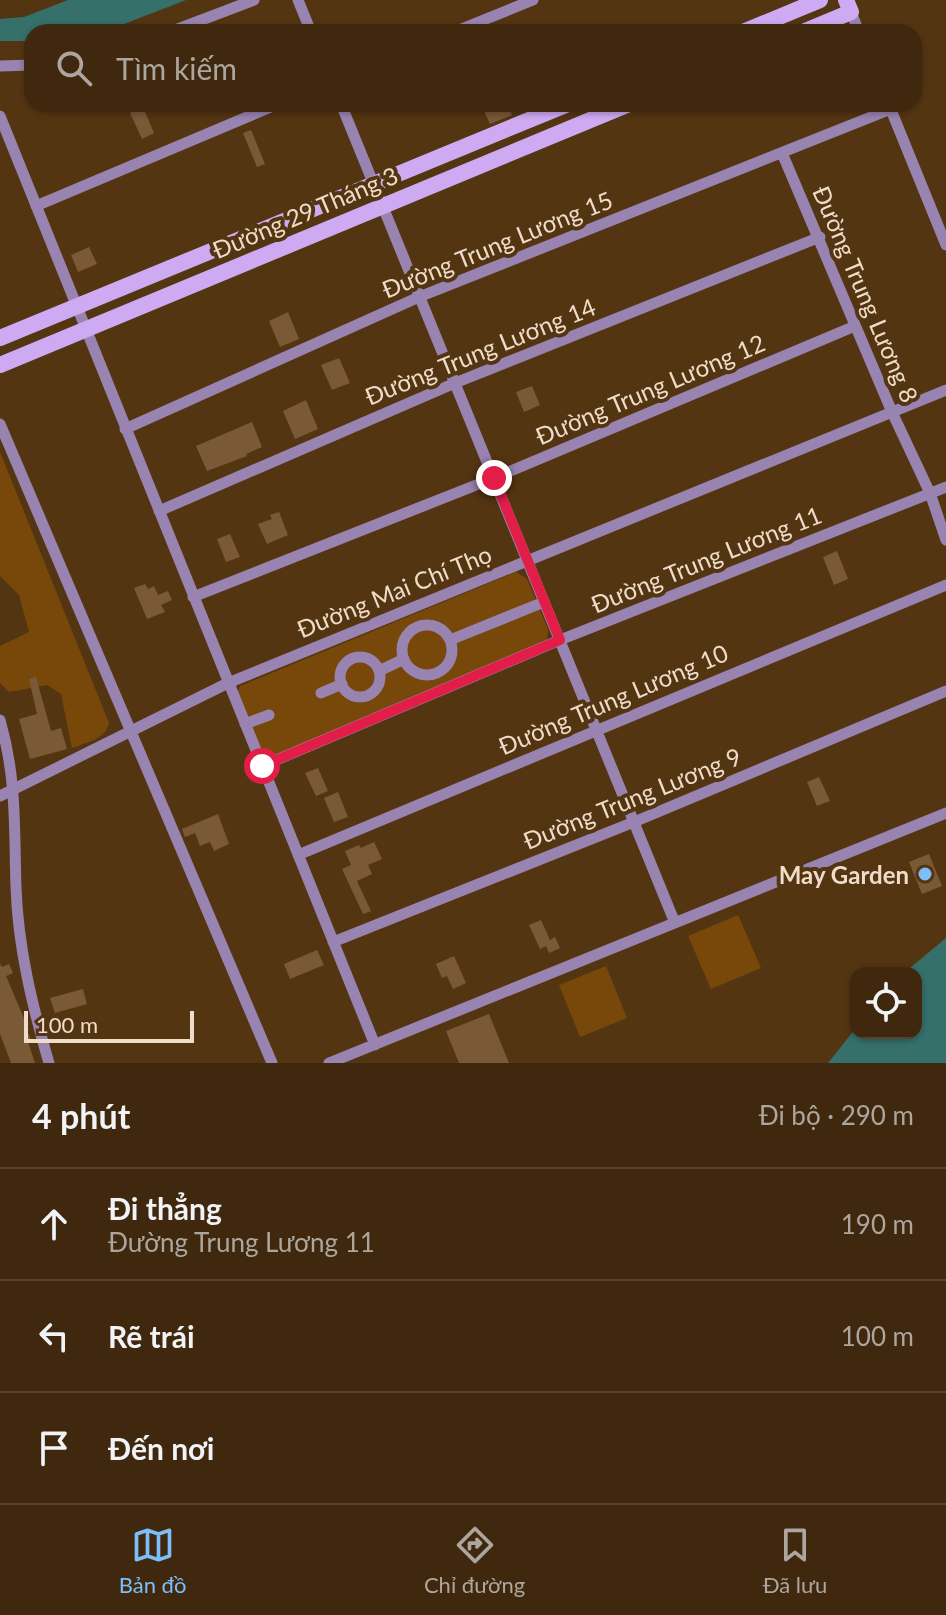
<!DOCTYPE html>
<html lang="vi">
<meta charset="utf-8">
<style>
:root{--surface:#3f280e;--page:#463017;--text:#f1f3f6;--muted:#ada69e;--line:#58442e;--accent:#7cbef9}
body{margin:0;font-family:Lato,sans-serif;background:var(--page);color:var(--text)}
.controls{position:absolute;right:24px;bottom:24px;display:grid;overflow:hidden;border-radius:16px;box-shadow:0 2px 6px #0004}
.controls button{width:72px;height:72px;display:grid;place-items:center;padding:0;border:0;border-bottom:2px solid var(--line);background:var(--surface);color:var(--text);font:40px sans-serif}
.scale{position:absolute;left:24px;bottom:20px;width:170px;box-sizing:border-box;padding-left:8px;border:4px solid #efdcc9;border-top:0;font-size:22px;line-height:28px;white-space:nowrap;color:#efdcc9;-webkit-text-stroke:6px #543512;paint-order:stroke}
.stop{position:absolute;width:24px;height:24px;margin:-18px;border:6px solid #e11d48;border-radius:50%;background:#fff}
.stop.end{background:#e11d48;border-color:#fff;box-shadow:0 2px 8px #0008}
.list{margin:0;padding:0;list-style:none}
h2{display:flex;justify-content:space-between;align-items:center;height:104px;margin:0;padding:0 32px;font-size:34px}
h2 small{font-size:26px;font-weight:400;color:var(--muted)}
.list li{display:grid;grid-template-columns:52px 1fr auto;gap:24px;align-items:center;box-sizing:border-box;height:112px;padding:0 32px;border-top:2px solid var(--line)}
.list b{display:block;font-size:30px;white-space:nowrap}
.list p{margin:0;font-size:26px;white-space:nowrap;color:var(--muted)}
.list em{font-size:26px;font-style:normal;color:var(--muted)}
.icon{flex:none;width:44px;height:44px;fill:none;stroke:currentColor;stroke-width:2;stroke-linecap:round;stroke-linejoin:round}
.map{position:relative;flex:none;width:946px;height:1063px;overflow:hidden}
.search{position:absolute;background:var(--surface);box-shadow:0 2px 6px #0004;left:24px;right:24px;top:24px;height:88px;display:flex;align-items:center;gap:20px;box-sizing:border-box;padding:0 28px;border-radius:24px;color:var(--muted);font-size:30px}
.sheet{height:440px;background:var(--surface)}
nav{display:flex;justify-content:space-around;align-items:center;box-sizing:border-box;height:112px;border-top:2px solid var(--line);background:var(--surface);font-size:22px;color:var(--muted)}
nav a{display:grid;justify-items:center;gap:4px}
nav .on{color:var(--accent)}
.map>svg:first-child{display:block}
.green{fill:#774809}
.water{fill:#35706a}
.building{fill:#7a5937}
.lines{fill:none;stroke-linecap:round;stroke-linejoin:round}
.street{stroke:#9983b0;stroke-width:11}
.secondary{stroke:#ceaaf2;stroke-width:16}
.route{stroke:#e11d48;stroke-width:10}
.poi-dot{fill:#7cbef9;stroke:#543512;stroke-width:3}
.labels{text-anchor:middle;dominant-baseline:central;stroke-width:8;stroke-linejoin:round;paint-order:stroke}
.street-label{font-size:24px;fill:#efdcc9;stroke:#543512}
.poi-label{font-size:24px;font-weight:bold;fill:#efdcc9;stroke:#543512;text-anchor:end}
</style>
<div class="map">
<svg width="946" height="1063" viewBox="0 0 946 1063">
<rect width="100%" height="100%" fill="#543512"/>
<!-- green -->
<path class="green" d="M 0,452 L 109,723 C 105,740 87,742 72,748 L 61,694 L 47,685 L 9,692 L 0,683 L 0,646 L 29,632 L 19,595 L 0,576 Z
M 516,572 L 527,579 L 548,629 L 547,640 L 276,755 L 266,756 L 260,750 L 238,692 L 240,686 Z
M 738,915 L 761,968 L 711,989 L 688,936 Z
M 606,966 L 627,1018 L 580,1037 L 559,985 Z"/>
<!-- water -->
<path class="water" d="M 68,0 L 186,0 L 119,26 L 84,32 L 32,32 L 32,41 L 0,41 L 0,19 L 24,17 Z
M 946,938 L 946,1063 L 828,1063 L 856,1028 L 856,1033 L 916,1033 L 916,973 L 904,973 Z"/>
<!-- building -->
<path class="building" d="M 481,104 L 507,104 L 512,115 L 490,124 Z
M 143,107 L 154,133 L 142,139 L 130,113 Z
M 251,130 L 265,164 L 257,167 L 243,133 Z
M 89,247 L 97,264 L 78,272 L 71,255 Z
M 288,312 L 299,339 L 280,347 L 269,321 Z
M 339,358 L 350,383 L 332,390 L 321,365 Z
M 532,386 L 540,405 L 524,412 L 516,392 Z
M 306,400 L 318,429 L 295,439 L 283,411 Z
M 252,422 L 262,447 L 246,454 L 247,456 L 207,471 L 196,446 Z
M 279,512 L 288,535 L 267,544 L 258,524 L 272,519 L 270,515 Z
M 230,534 L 240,557 L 226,562 L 217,539 Z
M 837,551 L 848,579 L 834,585 L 823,557 Z
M 145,584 L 148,589 L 154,586 L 158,595 L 168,591 L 172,600 L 161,605 L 165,612 L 147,619 L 134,588 Z
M 36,677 L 51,731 L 61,728 L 67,749 L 30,759 L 19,719 L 37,714 L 29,679 Z
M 318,768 L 328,791 L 316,796 L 305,773 Z
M 819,777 L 830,801 L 817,806 L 807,782 Z
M 338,792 L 348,817 L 334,822 L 324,798 Z
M 218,814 L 229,844 L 214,851 L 210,842 L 200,846 L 195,833 L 185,837 L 182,829 Z
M 374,842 L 382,859 L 368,865 L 372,874 L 357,881 L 371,911 L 363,914 L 342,869 L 351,865 L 345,851 L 359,845 L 361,848 Z
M 929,854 L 942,886 L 922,894 L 909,862 Z
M 541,920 L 550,940 L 555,937 L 560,948 L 549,953 L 546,946 L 540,949 L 529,925 Z
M 317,950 L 324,965 L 290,979 L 284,964 Z
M 454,956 L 466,983 L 453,989 L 447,976 L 442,978 L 436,964 Z
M 0,964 L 2,967 L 9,964 L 13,973 L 6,976 L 29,1030 L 27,1030 L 31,1040 L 28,1042 L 35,1063 L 11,1063 L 0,1034 Z
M 83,989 L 87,1004 L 55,1013 L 50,998 Z
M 489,1014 L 509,1063 L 459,1063 L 446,1031 Z"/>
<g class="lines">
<!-- street -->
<path class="street" d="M 298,0 L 311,32
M 851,12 L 859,32
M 170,32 L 254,0
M 454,32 L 533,0
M 0,66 L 32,65
M 341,104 L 675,923
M 889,105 L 946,245
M 0,116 L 375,1045
M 782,153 L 892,412 L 930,493 L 946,540
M 36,206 L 278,104
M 0,424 L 272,1063
M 125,429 L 419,297 L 891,109
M 159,511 L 455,383 L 820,237
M 193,597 L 494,478 L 855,326
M402 650a25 25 0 1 1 50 0a25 25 0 1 1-50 0Z
M 450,640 L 544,602
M340 677a20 20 0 1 1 40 0a20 20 0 1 1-40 0Z
M 379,671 L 404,659
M 321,693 L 342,684
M 0,720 C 17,779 14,828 16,887 C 18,947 32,1005 49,1063
M 245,724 L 269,715
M 262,766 L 560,640 L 946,487
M 0,796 L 228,683 L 946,390
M 298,855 L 946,585
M 333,942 L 634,822 L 946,691
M 329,1063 L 946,813"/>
<!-- secondary -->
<path class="secondary" d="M 743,32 L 820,0
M 803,32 L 851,12 L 846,0
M 0,338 L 568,104
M 0,365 L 629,104"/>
</g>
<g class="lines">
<!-- route -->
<path class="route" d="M 262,766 L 560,640 L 494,478"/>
</g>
<!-- markers -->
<circle class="poi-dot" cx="925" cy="874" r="8"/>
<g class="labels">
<!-- street labels -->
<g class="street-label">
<text transform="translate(305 212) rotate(-23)">Đường 29 Tháng 3</text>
<text transform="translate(497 244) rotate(-22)">Đường Trung Lương 15</text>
<text transform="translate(866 294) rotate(67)">Đường Trung Lương 8</text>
<text transform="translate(480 351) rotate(-22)">Đường Trung Lương 14</text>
<text transform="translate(650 389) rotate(-23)">Đường Trung Lương 12</text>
<text transform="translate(706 559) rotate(-22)">Đường Trung Lương 11</text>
<text transform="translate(394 591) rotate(-22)">Đường Mai Chí Thọ</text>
<text transform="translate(613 699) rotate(-23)">Đường Trung Lương 10</text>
<text transform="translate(632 798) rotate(-22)">Đường Trung Lương 9</text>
</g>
<!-- poi labels -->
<g class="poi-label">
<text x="909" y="874">May Garden</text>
</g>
</g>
</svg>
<div class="controls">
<button><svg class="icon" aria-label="locate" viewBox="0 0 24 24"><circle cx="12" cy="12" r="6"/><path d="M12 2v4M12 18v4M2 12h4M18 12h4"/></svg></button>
</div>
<div class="scale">100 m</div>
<div class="stop" style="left:262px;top:766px"></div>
<div class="stop end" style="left:494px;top:478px"></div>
<div class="search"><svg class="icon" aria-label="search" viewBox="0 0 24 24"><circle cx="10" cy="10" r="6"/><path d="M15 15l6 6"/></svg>Tìm kiếm</div>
</div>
<section class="sheet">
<h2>4 phút<small>Đi bộ · 290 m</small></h2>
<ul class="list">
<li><svg class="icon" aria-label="ahead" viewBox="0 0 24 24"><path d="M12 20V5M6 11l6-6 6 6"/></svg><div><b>Đi thẳng</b><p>Đường Trung Lương 11</p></div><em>190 m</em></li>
<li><svg class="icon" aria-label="left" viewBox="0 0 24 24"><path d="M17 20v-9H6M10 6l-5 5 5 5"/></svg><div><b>Rẽ trái</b></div><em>100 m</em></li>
<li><svg class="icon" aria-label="arrive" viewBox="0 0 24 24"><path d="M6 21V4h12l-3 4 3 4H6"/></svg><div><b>Đến nơi</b></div></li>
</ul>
</section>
<nav>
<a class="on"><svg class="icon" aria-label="map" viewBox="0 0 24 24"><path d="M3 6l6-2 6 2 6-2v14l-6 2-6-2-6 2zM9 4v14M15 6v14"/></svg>Bản đồ</a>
<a><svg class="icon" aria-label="directions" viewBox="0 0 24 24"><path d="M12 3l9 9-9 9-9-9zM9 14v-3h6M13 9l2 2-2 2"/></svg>Chỉ đường</a>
<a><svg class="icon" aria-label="saved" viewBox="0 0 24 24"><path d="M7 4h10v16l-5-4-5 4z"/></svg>Đã lưu</a>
</nav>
